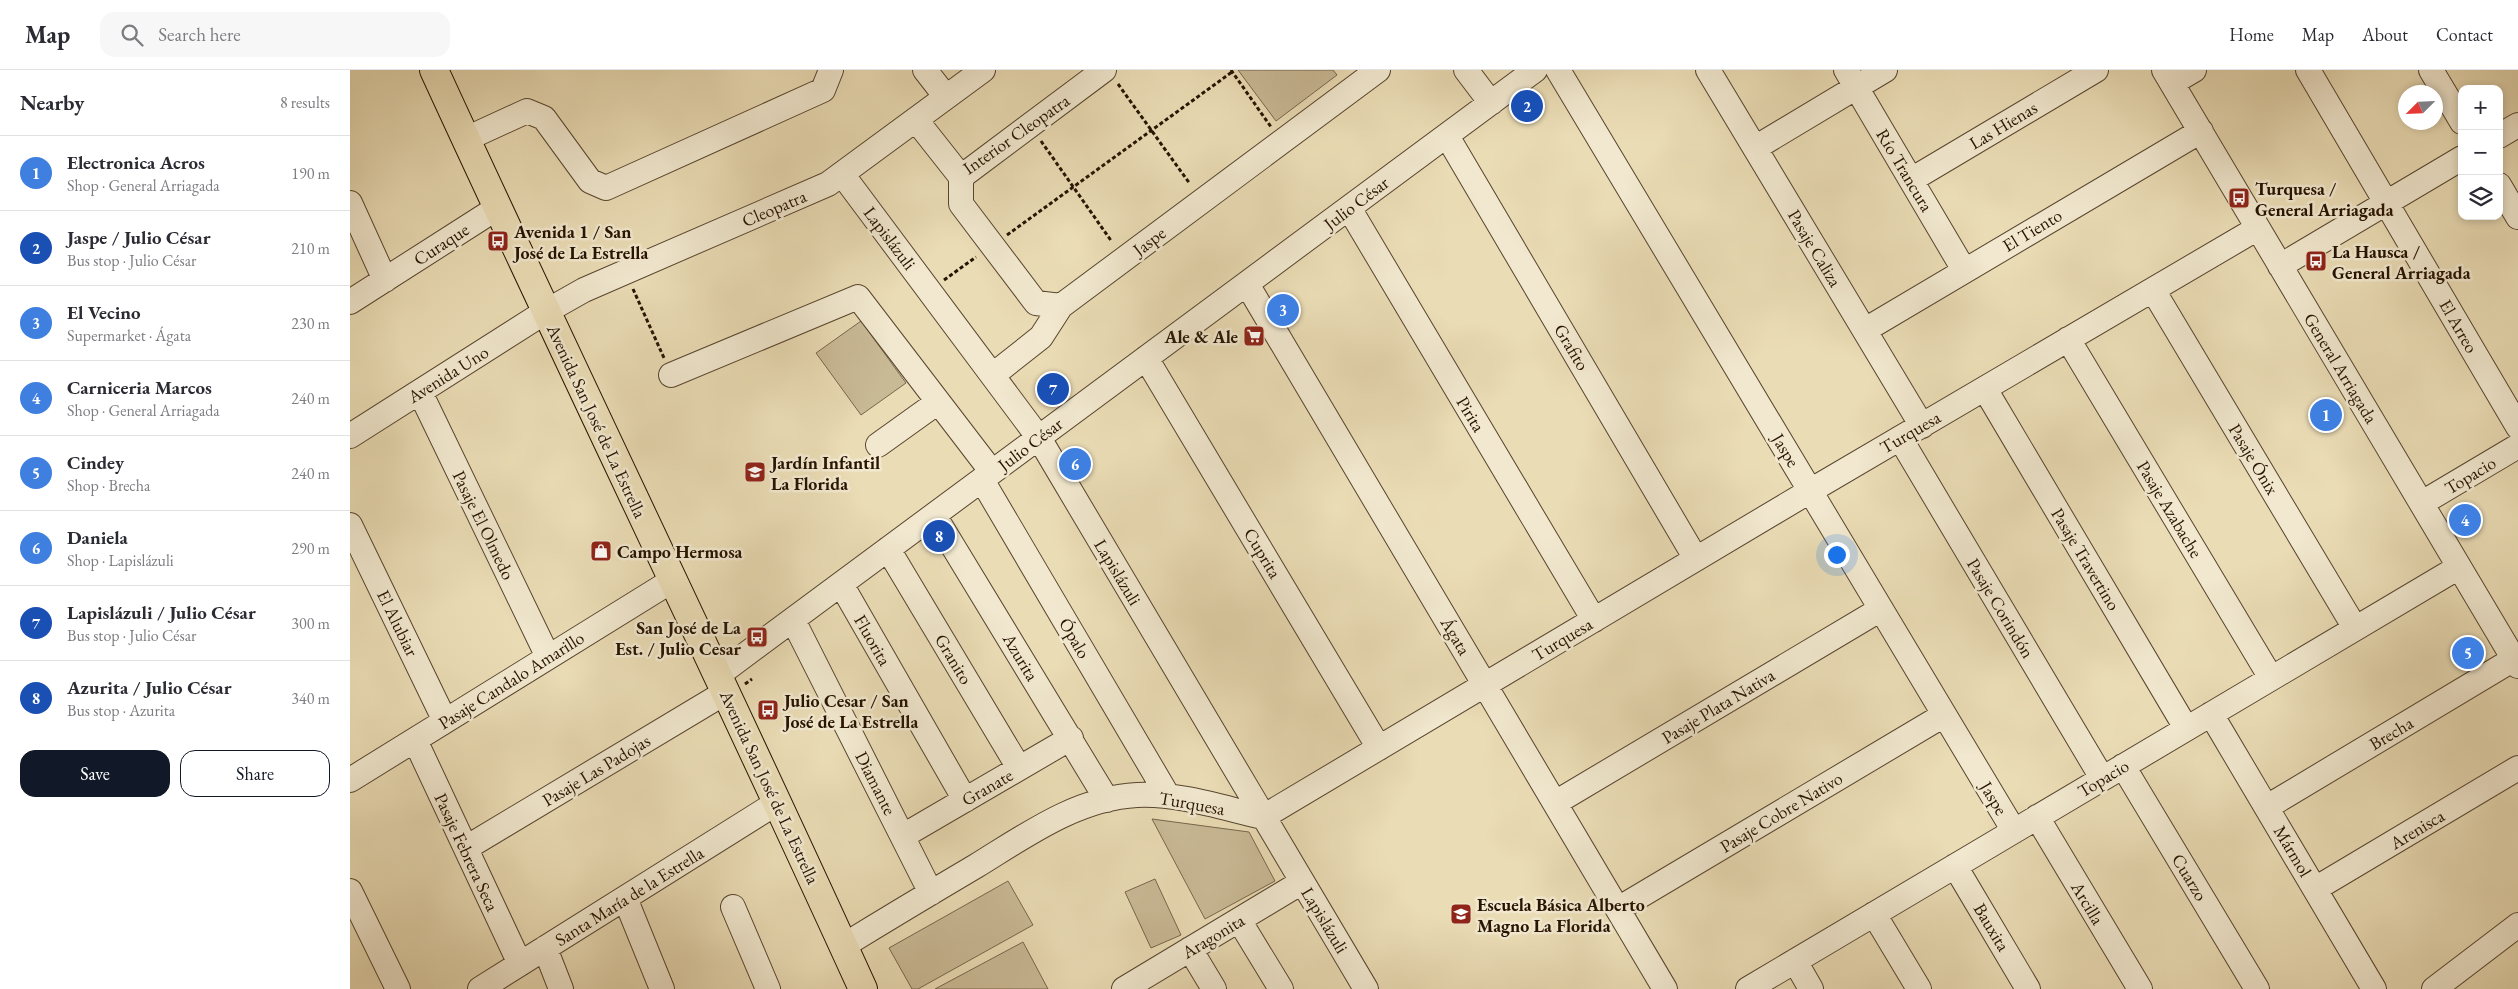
<!DOCTYPE html>
<meta charset="utf-8">
<style>
:root{--surface:#fff;--page:#f7f7f7;--text:#2b2b33;--muted:#7c7c81;--line:#e1e1e2;--accent:#111827}
body{margin:0;font-family:"EB Garamond",serif;background:var(--page);color:var(--text)}
.controls{position:absolute;right:15px;top:15px;display:grid;overflow:hidden;border-radius:10px;box-shadow:0 2px 8px #0003}
.controls button{width:45px;height:45px;display:grid;place-items:center;padding:0;border:0;border-bottom:1px solid var(--line);background:var(--surface);color:var(--text);font:25px sans-serif}
.compass{position:absolute;left:2048px;top:15px;width:45px;height:45px;border-radius:50%;background:var(--surface);box-shadow:0 2px 8px #0003;rotate:246deg}
.you{position:absolute;left:1486px;top:484px;width:18px;height:18px;margin:-12px;border:4px solid #fff;border-radius:50%;background:#1a73e8;box-shadow:0 0 0 8px #1a73e833}
.badge{display:grid;place-items:center;width:32px;height:32px;border-radius:50%;background:var(--accent);color:#fff;font-size:16px;font-weight:700}
.pin{position:absolute;translate:-50% -50%;border:2px solid #fff;box-shadow:0 1px 5px #0006}
.list{margin:0;padding:0;list-style:none}
h2{display:flex;justify-content:space-between;align-items:center;height:65px;margin:0;padding:0 20px;font-size:21px}
h2 small{font-size:16px;font-weight:400;color:var(--muted)}
.list li{display:grid;grid-template-columns:32px 1fr auto;gap:15px;align-items:center;box-sizing:border-box;height:75px;padding:0 20px;border-top:1px solid var(--line)}
.list b{display:block;font-size:19px;white-space:nowrap}
.list p{margin:0;font-size:16px;white-space:nowrap;color:var(--muted)}
.list em{font-size:16px;font-style:normal;color:var(--muted)}
.actions{display:flex;gap:10px;padding:15px 20px}
.actions a{flex:1;padding:11px 0;border:1px solid var(--accent);border-radius:15px;text-align:center;font-size:18px;color:var(--accent)}
.actions .main{background:var(--accent);color:#fff}
.icon{flex:none;width:28px;height:28px;fill:none;stroke:currentColor;stroke-width:2;stroke-linecap:round;stroke-linejoin:round}
.map{position:relative;flex:none;width:2168px;height:919px;overflow:hidden}
header{display:flex;align-items:center;gap:30px;box-sizing:border-box;height:70px;padding:0 25px;background:var(--surface);border-bottom:1px solid var(--line)}
header strong{font-size:24px}
nav{display:flex;gap:28px;margin-inline-start:auto;font-size:18px}
.search{width:350px;height:45px;background:var(--page);display:flex;align-items:center;gap:12px;box-sizing:border-box;padding:0 18px;border-radius:15px;color:var(--muted);font-size:19px}
main{display:flex}
aside{flex:1;background:var(--surface)}
.map>svg:first-child{display:block}
.green{fill:#c9ba96;stroke:#78664c}
.lines{fill:none;stroke-linecap:round;stroke-linejoin:round}
.minor-casing{stroke:#57452e;stroke-width:26}
.major-casing{stroke:#261301;stroke-width:30}
.path{stroke:#261301;stroke-width:3;stroke-dasharray:4 2.5;stroke-linecap:butt}
.minor{stroke:#f1e8cf;stroke-width:24}
.major{stroke:#eadcb5;stroke-width:28}
.labels{text-anchor:middle;dominant-baseline:central;stroke-width:5;stroke-linejoin:round;paint-order:stroke}
.street-label{font-size:18px;fill:#261301;stroke:#f1e8cf}
.poi-label{font-size:18px;font-weight:bold;fill:#261301;stroke:#f1e8cf;text-anchor:start}
</style>
<header>
<strong>Map</strong>
<div class="search"><svg class="icon" aria-label="search" viewBox="0 0 24 24"><circle cx="10" cy="10" r="6"/><path d="M15 15l6 6"/></svg>Search here</div>
<nav><a>Home</a><a>Map</a><a>About</a><a>Contact</a></nav>
</header>
<main>
<aside>
<h2>Nearby<small>8 results</small></h2>
<ul class="list">
<li><span class="badge" style="background:#3f7fe0">1</span><div><b>Electronica Acros</b><p>Shop · General Arriagada</p></div><em>190 m</em></li>
<li><span class="badge" style="background:#1a4fb4">2</span><div><b>Jaspe / Julio César</b><p>Bus stop · Julio César</p></div><em>210 m</em></li>
<li><span class="badge" style="background:#3f7fe0">3</span><div><b>El Vecino</b><p>Supermarket · Ágata</p></div><em>230 m</em></li>
<li><span class="badge" style="background:#3f7fe0">4</span><div><b>Carniceria Marcos</b><p>Shop · General Arriagada</p></div><em>240 m</em></li>
<li><span class="badge" style="background:#3f7fe0">5</span><div><b>Cindey</b><p>Shop · Brecha</p></div><em>240 m</em></li>
<li><span class="badge" style="background:#3f7fe0">6</span><div><b>Daniela</b><p>Shop · Lapislázuli</p></div><em>290 m</em></li>
<li><span class="badge" style="background:#1a4fb4">7</span><div><b>Lapislázuli / Julio César</b><p>Bus stop · Julio César</p></div><em>300 m</em></li>
<li><span class="badge" style="background:#1a4fb4">8</span><div><b>Azurita / Julio César</b><p>Bus stop · Azurita</p></div><em>340 m</em></li>
</ul>
<div class="actions"><a class="main">Save</a><a>Share</a></div>
</aside>
<div class="map">
<svg width="2168" height="919" viewBox="0 0 2168 919">
<rect width="100%" height="100%" fill="#eadcb5"/>
<filter id="stains"><feTurbulence type="fractalNoise" baseFrequency=".004" numOctaves="4"/><feColorMatrix values="0 0 0 0 .2 0 0 0 0 .09 0 0 0 0 .02 0 0 0 .5 -.17"/></filter>
<radialGradient id="worn" r=".72"><stop offset=".6" stop-color="#630" stop-opacity="0"/><stop offset="1" stop-color="#630" stop-opacity=".3"/></radialGradient>
<!-- green -->
<path class="green" d="M 888,0 L 983,0 L 987,5 L 926,51 Z
M 511,251 L 556,313 L 511,345 L 466,283 Z
M 802,749 L 899,762 L 925,811 L 855,849 Z
M 805,809 L 831,865 L 801,878 L 775,822 Z
M 658,811 L 683,855 L 568,919 L 562,919 L 539,878 Z
M 673,872 L 698,919 L 585,919 Z"/>
<g class="lines">
<!-- minor casing -->
<g class="minor-casing">
<path id="minor" d="M 575,0 L 596,27
M 1116,0 L 1141,33
M 1208,0 L 1664,761
M 1358,0 L 1572,356
M 1496,0 L 1614,200
M 1814,0 L 2168,596
M 1958,0 L 2168,357
M 2081,0 L 2112,52
M 1822,13 L 1844,0
M 566,50 L 611,107
M 1097,66 L 1346,489
M 2149,66 L 2168,55
M 116,69 L 177,41 L 194,48 L 240,111 L 256,118 L 473,20 L 481,0
M 1405,78 L 1535,0
M 492,104 L 689,368 L 1016,919
M 611,107 L 611,134 L 686,233 L 711,236 L 1028,0
M 611,107 L 754,0
M 1561,110 L 1746,0
M 2149,115 L 2168,147
M 0,133 L 35,210
M 999,138 L 1244,550
M 1930,196 L 2112,88
M 897,214 L 1315,919
M 1803,220 L 2005,558
M 0,232 L 147,138
M 1515,260 L 1851,61
M 1718,269 L 1921,608
M 796,288 L 1029,678
M 321,305 L 508,227 L 642,402
M 643,305 L 691,267 L 711,236
M 1635,319 L 1836,658
M 70,322 L 198,587
M 0,366 L 195,242 L 234,220 L 478,114 L 633,0
M 1550,368 L 1752,708
M 528,375 L 588,332
M 632,410 L 818,726
M 2072,433 L 2168,376
M 584,445 L 757,730
M 0,455 L 95,651
M 538,479 L 669,698
M 491,514 L 615,730
M 443,550 L 581,823
M 368,605 L 1185,0
M 1861,644 L 2024,919
M 65,670 L 170,894
M 1773,696 L 1907,919
M 0,710 L 323,510
M 1205,733 L 1531,539
M 1917,737 L 2164,589
M 1687,747 L 1790,919
M 553,766 L 721,668
M 116,778 L 376,622
M 1605,796 L 1678,919
M 1965,819 L 2168,698
M 0,821 L 48,919
M 275,828 L 312,919
M 383,837 L 418,919
M 1268,839 L 1594,645
M 1524,844 L 1569,919
M 889,850 L 931,919
M 493,876 C 537,849 582,822 626,796 C 675,766 727,728 787,725 C 829,723 873,738 913,747 L 1460,421 L 1908,158
M 195,878 L 211,919
M 840,879 L 864,919
M 1445,891 L 1461,919
M 130,919 L 428,732
M 774,919 L 952,812
M 1398,919 L 2109,497
M 2084,919 L 2168,855"/>
</g>
<!-- major casing -->
<g class="major-casing">
<path id="major" d="M 84,0 C 225,307 373,611 513,919"/>
</g>
<!-- path -->
<path class="path" d="M 881,0 L 921,57
M 768,14 L 840,114
M 691,71 L 762,172
M 657,165 L 882,2
M 594,210 L 626,187
M 283,219 L 314,288
M 395,614 L 402,609"/>
<!-- minor -->
<use href="#minor" class="minor"/>
<!-- major -->
<use href="#major" class="major"/>
</g>
<!-- icons -->
<defs>
<g id="bus-square" transform="scale(1.125)"><rect x="-9" y="-9" width="18" height="18" rx="4" fill="#8f2418" stroke="#f1e8cf"/><path d="M-5-6H5V4H4V6H2V4H-2V6H-4V4H-5ZM-3.5-4V0h7V-4ZM-3.5 1.2v1.5H-2V1.2ZM2 1.2v1.5H3.5V1.2Z" fill="#fff"/></g>
<g id="supermarket-square" transform="scale(1.125)"><rect x="-9" y="-9" width="18" height="18" rx="4" fill="#8f2418" stroke="#f1e8cf"/><path d="M-6-5.5h2.5l.6 2H6L4.5 2H-2.5L-4.4-4H-6ZM-1.5 3.2a1.3 1.3 0 1 0 .1 0ZM3 3.2a1.3 1.3 0 1 0 .1 0Z" fill="#fff"/></g>
<g id="school-square" transform="scale(1.125)"><rect x="-9" y="-9" width="18" height="18" rx="4" fill="#8f2418" stroke="#f1e8cf"/><path d="M0-5L7-2L0 1L-7-2ZM-4 1L0 2.5L4 1V4Q0 6-4 4Z" fill="#fff"/></g>
<g id="shop-square" transform="scale(1.125)"><rect x="-9" y="-9" width="18" height="18" rx="4" fill="#8f2418" stroke="#f1e8cf"/><path d="M-5-2.5h2.3a2.7 3.5 0 0 1 5.4 0H5L5.5 6h-11ZM-1.5-2.5h3a1.5 2.3 0 0 0-3 0Z" fill="#fff"/></g>
</defs>
<g fill-rule="evenodd">
<use href="#bus-square" x="1889" y="128"/>
<use href="#bus-square" x="148" y="171"/>
<use href="#bus-square" x="1966" y="191"/>
<use href="#supermarket-square" x="904" y="266"/>
<use href="#school-square" x="405" y="402"/>
<use href="#shop-square" x="251" y="481"/>
<use href="#bus-square" x="407" y="567"/>
<use href="#bus-square" x="418" y="640"/>
<use href="#school-square" x="1111" y="844"/>
</g>
<g class="labels">
<!-- street labels -->
<g class="street-label">
<text transform="translate(1653 55) rotate(-31)">Las Hienas</text>
<text transform="translate(666 64) rotate(-35)">Interior Cleopatra</text>
<text transform="translate(1555 100) rotate(59)">Río Trancura</text>
<text transform="translate(1006 133) rotate(-37)">Julio César</text>
<text transform="translate(424 138) rotate(-23)">Cleopatra</text>
<text transform="translate(1682 160) rotate(-31)">El Tiento</text>
<text transform="translate(540 168) rotate(53)">Lapislázuli</text>
<text transform="translate(799 171) rotate(-37)">Jaspe</text>
<text transform="translate(91 174) rotate(-33)">Curaque</text>
<text transform="translate(1465 178) rotate(59)">Pasaje Caliza</text>
<text transform="translate(2109 256) rotate(60)">El Arreo</text>
<text transform="translate(1222 277) rotate(59)">Grafito</text>
<text transform="translate(1991 298) rotate(59)">General Arriagada</text>
<text transform="translate(98 304) rotate(-32)">Avenida Uno</text>
<text transform="translate(1121 344) rotate(59)">Pirita</text>
<text transform="translate(247 351) rotate(65)">Avenida San José de La Estrella</text>
<text transform="translate(1560 362) rotate(-30)">Turquesa</text>
<text transform="translate(680 374) rotate(-37)">Julio César</text>
<text transform="translate(1436 380) rotate(59)">Jaspe</text>
<text transform="translate(1904 389) rotate(59)">Pasaje Ónix</text>
<text transform="translate(2120 405) rotate(-31)">Topacio</text>
<text transform="translate(1820 439) rotate(59)">Pasaje Azabache</text>
<text transform="translate(134 455) rotate(64)">Pasaje El Olmedo</text>
<text transform="translate(913 483) rotate(59)">Cuprita</text>
<text transform="translate(1736 489) rotate(59)">Pasaje Travertino</text>
<text transform="translate(768 502) rotate(59)">Lapislázuli</text>
<text transform="translate(1651 538) rotate(59)">Pasaje Corindón</text>
<text transform="translate(48 553) rotate(64)">El Alubiar</text>
<text transform="translate(1106 566) rotate(59)">Ágata</text>
<text transform="translate(725 568) rotate(60)">Ópalo</text>
<text transform="translate(1212 569) rotate(-31)">Turquesa</text>
<text transform="translate(523 570) rotate(60)">Fluorita</text>
<text transform="translate(671 587) rotate(59)">Azurita</text>
<text transform="translate(604 589) rotate(59)">Granito</text>
<text transform="translate(161 610) rotate(-32)">Pasaje Candalo Amarillo</text>
<text transform="translate(1368 636) rotate(-31)">Pasaje Plata Nativa</text>
<text transform="translate(2041 663) rotate(-31)">Brecha</text>
<text transform="translate(246 700) rotate(-31)">Pasaje Las Padojas</text>
<text transform="translate(1753 708) rotate(-31)">Topacio</text>
<text transform="translate(526 713) rotate(63)">Diamante</text>
<text transform="translate(420 717) rotate(65)">Avenida San José de La Estrella</text>
<text transform="translate(637 717) rotate(-30)">Granate</text>
<text transform="translate(1644 728) rotate(59)">Jaspe</text>
<text transform="translate(842 733) rotate(10)">Turquesa</text>
<text transform="translate(1431 742) rotate(-31)">Pasaje Cobre Nativo</text>
<text transform="translate(2067 759) rotate(-31)">Arenisca</text>
<text transform="translate(1943 781) rotate(59)">Mármol</text>
<text transform="translate(117 782) rotate(65)">Pasaje Febrera Seca</text>
<text transform="translate(1840 807) rotate(59)">Cuarzo</text>
<text transform="translate(279 826) rotate(-32)">Santa María de la Estrella</text>
<text transform="translate(1738 833) rotate(59)">Arcilla</text>
<text transform="translate(975 850) rotate(59)">Lapislázuli</text>
<text transform="translate(1642 857) rotate(59)">Bauxita</text>
<text transform="translate(863 866) rotate(-31)">Aragonita</text>
</g>
<!-- poi labels -->
<g class="poi-label">
<text x="1905" y="118">Turquesa /<tspan x="1905" dy="21">General Arriagada</tspan></text>
<text x="164" y="161">Avenida 1 / San<tspan x="164" dy="21">José de La Estrella</tspan></text>
<text x="1982" y="181">La Hausca /<tspan x="1982" dy="21">General Arriagada</tspan></text>
<text x="888" y="266" text-anchor="end">Ale &amp; Ale</text>
<text x="421" y="392">Jardín Infantil<tspan x="421" dy="21">La Florida</tspan></text>
<text x="267" y="481">Campo Hermosa</text>
<text x="391" y="557" text-anchor="end">San José de La<tspan x="391" dy="21">Est. / Julio Cesar</tspan></text>
<text x="434" y="630">Julio Cesar / San<tspan x="434" dy="21">José de La Estrella</tspan></text>
<text x="1127" y="834">Escuela Básica Alberto<tspan x="1127" dy="21">Magno La Florida</tspan></text>
</g>
</g>
<rect width="100%" height="100%" filter="url(#stains)"/>
<rect width="100%" height="100%" fill="url(#worn)"/>
</svg>
<div class="controls">
<button>+</button>
<button>−</button>
<button><svg class="icon" aria-label="layers" viewBox="0 0 24 24"><path d="M12 4l9 5-9 5-9-5zM3 14l9 5 9-5"/></svg></button>
</div>
<svg class="compass" viewBox="-18 -18 36 36"><path d="M0-13l5 13h-10z" fill="#e53935"/><path d="M0 13l5-13h-10z" fill="#7c7c81"/></svg>
<div class="you"></div>
<div class="pin badge" style="left:1976px;top:345px;background:#3f7fe0">1</div>
<div class="pin badge" style="left:1177px;top:36px;background:#1a4fb4">2</div>
<div class="pin badge" style="left:933px;top:240px;background:#3f7fe0">3</div>
<div class="pin badge" style="left:2115px;top:450px;background:#3f7fe0">4</div>
<div class="pin badge" style="left:2118px;top:583px;background:#3f7fe0">5</div>
<div class="pin badge" style="left:725px;top:394px;background:#3f7fe0">6</div>
<div class="pin badge" style="left:703px;top:319px;background:#1a4fb4">7</div>
<div class="pin badge" style="left:589px;top:466px;background:#1a4fb4">8</div>
</div>
</main>
